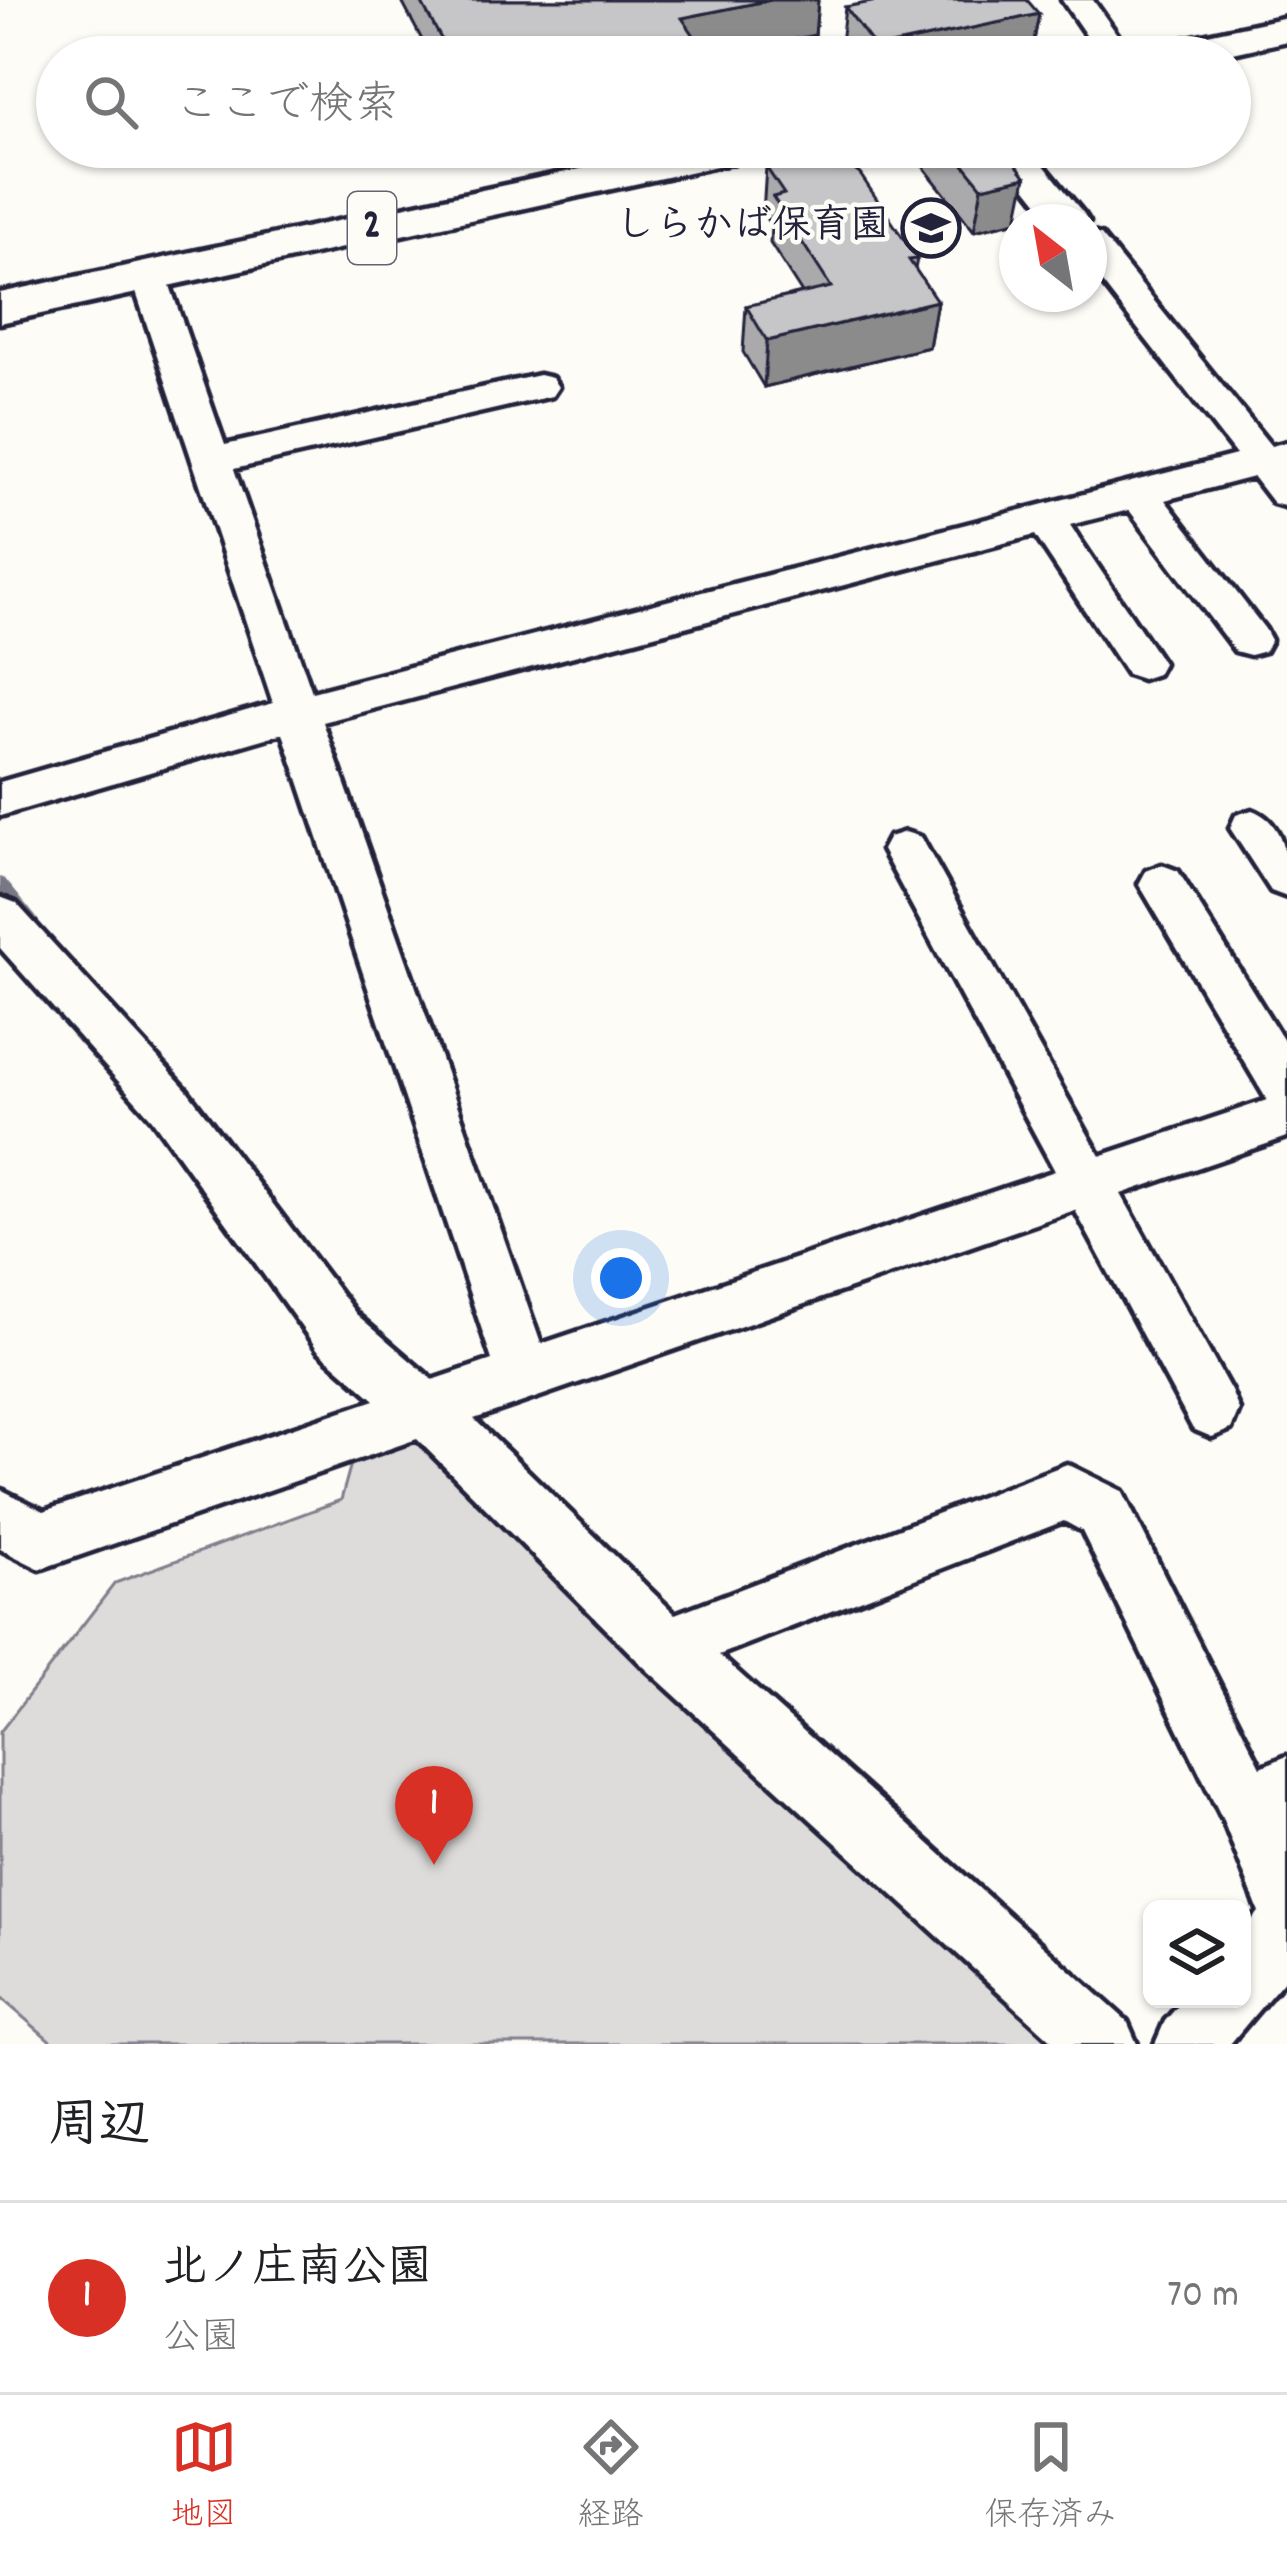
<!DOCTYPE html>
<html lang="ja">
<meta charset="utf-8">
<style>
:root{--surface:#fff;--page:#f2f2f2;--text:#202124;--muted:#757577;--line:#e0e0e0;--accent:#d93025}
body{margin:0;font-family:Dekko,"Klee One",sans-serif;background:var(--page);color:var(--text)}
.controls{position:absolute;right:36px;bottom:36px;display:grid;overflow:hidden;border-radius:18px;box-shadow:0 3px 9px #0004}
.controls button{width:108px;height:108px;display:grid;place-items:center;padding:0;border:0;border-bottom:3px solid var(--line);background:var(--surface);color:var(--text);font:60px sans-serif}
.compass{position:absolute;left:999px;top:204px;width:108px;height:108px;border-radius:50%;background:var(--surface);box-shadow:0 3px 9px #0004;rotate:329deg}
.you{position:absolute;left:621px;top:1278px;width:42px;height:42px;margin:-30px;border:9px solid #fff;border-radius:50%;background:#1a73e8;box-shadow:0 0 0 18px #1a73e833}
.badge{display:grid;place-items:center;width:78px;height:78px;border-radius:50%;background:var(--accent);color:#fff;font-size:39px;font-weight:700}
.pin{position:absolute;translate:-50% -99px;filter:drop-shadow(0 3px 6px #0008)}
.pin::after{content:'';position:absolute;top:63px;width:42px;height:36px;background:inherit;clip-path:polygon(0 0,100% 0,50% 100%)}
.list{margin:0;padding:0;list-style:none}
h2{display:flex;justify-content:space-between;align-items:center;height:156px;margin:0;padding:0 48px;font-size:51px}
h2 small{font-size:39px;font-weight:400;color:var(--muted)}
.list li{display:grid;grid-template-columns:78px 1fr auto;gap:36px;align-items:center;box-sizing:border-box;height:192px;padding:0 48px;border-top:3px solid var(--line)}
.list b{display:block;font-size:45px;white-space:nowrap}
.list p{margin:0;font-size:39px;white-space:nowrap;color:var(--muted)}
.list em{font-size:39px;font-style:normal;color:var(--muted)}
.icon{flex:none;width:66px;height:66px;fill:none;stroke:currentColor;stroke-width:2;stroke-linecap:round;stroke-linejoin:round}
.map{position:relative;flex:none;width:1287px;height:2044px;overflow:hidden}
.search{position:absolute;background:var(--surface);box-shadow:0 3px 9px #0004;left:36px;right:36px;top:36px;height:132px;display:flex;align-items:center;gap:30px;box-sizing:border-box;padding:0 42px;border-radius:66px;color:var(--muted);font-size:45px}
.sheet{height:348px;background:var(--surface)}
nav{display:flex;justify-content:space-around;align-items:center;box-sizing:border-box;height:168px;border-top:3px solid var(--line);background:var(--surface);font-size:33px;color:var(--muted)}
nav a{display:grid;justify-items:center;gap:6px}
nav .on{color:var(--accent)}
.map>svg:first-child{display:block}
.green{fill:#dddcdb;stroke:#807f8b;stroke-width:3}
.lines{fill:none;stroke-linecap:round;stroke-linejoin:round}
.stream{fill:#787885;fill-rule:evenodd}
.minor-casing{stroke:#22223b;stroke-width:9}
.major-casing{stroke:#22223b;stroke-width:9}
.minor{fill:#fdfcf7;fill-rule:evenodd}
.major{fill:#fdfcf7;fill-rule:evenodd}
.wall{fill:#aaaaac;stroke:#22223b;stroke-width:3}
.shaded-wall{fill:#8b8b8c;stroke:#22223b;stroke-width:3}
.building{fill:#c6c6c8;stroke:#22223b;stroke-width:3}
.labels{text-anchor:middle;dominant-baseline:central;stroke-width:9;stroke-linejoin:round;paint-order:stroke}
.far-poi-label{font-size:39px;font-weight:bold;fill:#22223b;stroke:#fdfcf7;text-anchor:end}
.shield{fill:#fdfcf7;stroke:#646373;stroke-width:3}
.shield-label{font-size:42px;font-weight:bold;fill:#22223b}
</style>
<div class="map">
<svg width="1287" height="2044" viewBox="0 0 1287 2044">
<rect width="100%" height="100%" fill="#fdfcf7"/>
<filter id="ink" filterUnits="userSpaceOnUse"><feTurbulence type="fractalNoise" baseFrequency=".00833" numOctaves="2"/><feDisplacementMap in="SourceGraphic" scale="24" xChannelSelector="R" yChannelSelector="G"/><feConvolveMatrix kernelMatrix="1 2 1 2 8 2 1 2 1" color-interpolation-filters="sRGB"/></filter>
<g filter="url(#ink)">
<!-- green -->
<path class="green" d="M 414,1438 L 1059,2044 L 54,2044 L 0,1997 L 0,1732 L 115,1583 L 341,1500 L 355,1449 Z"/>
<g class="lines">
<!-- stream -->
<path class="stream" d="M 0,877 L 5,879 L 37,918 L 39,922 L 37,926 L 27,926 L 0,893 Z"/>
<!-- minor casing -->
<g class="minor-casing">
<path id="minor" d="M 1062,0 L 1093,0 L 1133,57 L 1101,57 Z
M 995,147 L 1029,147 L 1084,214 L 1089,222 L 1054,222 Z
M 1089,232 L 1101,235 L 1271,446 L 1287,442 L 1287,507 L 1273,503 L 1253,477 L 1165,500 L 1265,629 L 1271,640 L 1265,651 L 1250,655 L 1235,651 L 1129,510 L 1070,525 L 1163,663 L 1157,674 L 1142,679 L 1127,674 L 1035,535 L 323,722 L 541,1344 L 1055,1171 L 882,850 L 889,837 L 905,832 L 921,837 L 1100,1156 L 1267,1100 L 1139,884 L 1146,871 L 1162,865 L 1178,871 L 1287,1046 L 1287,1137 L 1121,1194 L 1231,1391 L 1239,1410 L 1231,1429 L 1212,1437 L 1193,1429 L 1075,1210 L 474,1419 L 675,1614 L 1067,1464 L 1122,1491 L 1261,1767 L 1287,1756 L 1287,1977 C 1267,2000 1250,2020 1230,2044 L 1155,2044 L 1165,2021 L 1184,1999 L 1242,1999 L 1242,1931 L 1259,1912 L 1223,1820 L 1082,1531 L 1064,1521 L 719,1655 L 1127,2021 L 1137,2044 L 1056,2044 L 645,1668 L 417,1439 L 40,1569 L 0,1549 L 0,1489 L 44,1511 L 375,1400 L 318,1350 L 152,1119 L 0,948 L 0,897 L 16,903 L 186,1089 L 356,1314 L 433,1380 L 492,1360 L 283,733 L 0,816 L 0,782 L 273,703 L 131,277 L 136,269 L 162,269 L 167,277 L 225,445 L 539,375 L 552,378 L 558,387 L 552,396 L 539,399 L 234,469 L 312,692 L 1236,455 L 1089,266 Z
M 1252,810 C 1287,823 1287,861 1287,897 L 1271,891 L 1230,828 L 1236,815 Z"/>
</g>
<!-- major casing -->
<g class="major-casing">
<path id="major" d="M 1287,17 L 1287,41 L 1215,57 L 1136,57 L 1142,48 Z
M 683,147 L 766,147 L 759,156 L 744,160 L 0,323 L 0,293 Z"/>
</g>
<!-- minor -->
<use href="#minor" class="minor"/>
<!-- major -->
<use href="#major" class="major"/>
</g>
<!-- wall -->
<path class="wall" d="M 401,0 L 818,0 L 815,35 L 711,57 L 431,57 Z
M 845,7 L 1039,14 L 1032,51 L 1005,57 L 851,57 L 841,44 Z
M 925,147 L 1003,147 L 1017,221 L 974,231 L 922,165 Z
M 766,167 L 835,170 L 917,259 L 915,269 L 937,301 L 929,347 L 764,387 L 743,352 L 746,306 L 802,293 L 770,243 L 771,226 L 763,213 Z"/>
<!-- shaded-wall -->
<path class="shaded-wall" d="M 771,0 L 818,0 L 815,35 L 711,57 L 681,57 L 682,18 Z
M 1039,14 L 1032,51 L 1005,57 L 875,57 L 876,48 Z
M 517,51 L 518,57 L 489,57 Z
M 553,147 L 591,147 L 553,155 Z
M 1026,177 L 1017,221 L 974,231 L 982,187 Z
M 937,301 L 929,347 L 764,387 L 767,341 Z"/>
<!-- building -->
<path class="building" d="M 420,0 L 771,0 L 682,18 L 709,57 L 521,57 L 517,51 L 489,57 L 451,57 Z
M 882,0 L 1027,0 L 1039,14 L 876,48 L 845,7 Z
M 950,147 L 1003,147 L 1026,177 L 982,187 Z
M 824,154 L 835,170 L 849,166 L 860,174 L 917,259 L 909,260 L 937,301 L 767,341 L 746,306 L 831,287 L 773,197 L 784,194 L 766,167 Z"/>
</g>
<!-- icons -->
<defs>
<g id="school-ring" transform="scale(3)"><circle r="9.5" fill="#fdfcf7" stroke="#22223b" stroke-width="1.5"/><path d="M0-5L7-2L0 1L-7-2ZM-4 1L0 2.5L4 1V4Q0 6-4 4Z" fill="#22223b"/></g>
</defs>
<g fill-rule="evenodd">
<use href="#school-ring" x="931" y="228"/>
</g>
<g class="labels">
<!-- far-poi labels -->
<g class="far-poi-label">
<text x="889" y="228">しらかば保育園</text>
</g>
<!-- shield labels -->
<rect class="shield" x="348" y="192" width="48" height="72" rx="9"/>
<g class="shield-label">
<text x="372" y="228">2</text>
</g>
</g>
</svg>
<div class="controls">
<button><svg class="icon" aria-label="layers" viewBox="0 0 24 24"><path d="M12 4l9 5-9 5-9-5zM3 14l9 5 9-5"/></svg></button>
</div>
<svg class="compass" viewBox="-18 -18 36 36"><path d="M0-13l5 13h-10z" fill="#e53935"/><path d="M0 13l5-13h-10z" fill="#757577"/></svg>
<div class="you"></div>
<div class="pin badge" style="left:434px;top:1865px">1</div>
<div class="search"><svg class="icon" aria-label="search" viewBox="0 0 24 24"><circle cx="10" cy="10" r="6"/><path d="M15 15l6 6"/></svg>ここで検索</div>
</div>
<section class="sheet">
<h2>周辺<small></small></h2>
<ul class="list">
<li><span class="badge">1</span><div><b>北ノ庄南公園</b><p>公園</p></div><em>70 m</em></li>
</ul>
</section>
<nav>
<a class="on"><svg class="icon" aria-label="map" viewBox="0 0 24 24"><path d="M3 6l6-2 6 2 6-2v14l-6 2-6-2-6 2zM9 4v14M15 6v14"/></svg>地図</a>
<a><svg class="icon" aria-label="directions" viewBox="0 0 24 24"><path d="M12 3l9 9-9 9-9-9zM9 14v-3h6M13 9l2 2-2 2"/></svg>経路</a>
<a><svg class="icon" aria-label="saved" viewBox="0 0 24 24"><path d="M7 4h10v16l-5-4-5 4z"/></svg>保存済み</a>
</nav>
